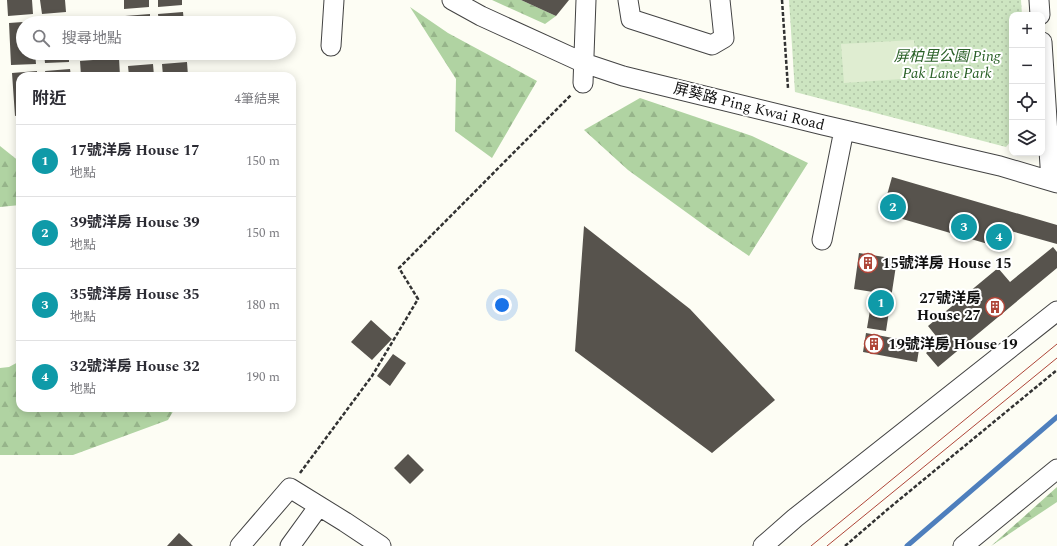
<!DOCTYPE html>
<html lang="zh-TW">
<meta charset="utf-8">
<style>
:root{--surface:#fff;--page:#f2f2f3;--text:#2b2b33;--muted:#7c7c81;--line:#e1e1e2;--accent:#b45309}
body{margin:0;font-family:Spectral,"Noto Sans TC",serif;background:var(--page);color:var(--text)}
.controls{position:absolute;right:12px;top:12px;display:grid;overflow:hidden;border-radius:8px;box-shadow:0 2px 10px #0003}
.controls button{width:36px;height:36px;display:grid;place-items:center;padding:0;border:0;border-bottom:1px solid var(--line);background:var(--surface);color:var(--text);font:20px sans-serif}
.you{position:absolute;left:502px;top:305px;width:14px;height:14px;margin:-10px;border:3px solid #fff;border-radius:50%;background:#1a73e8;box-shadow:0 0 0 6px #1a73e833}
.badge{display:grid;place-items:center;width:26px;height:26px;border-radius:50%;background:var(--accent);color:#fff;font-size:13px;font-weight:700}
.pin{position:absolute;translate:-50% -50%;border:2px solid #fff;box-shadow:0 1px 4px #0006}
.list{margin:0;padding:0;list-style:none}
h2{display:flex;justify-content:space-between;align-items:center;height:52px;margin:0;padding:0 16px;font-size:17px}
h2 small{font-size:13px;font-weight:400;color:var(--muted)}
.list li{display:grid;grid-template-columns:26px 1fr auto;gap:12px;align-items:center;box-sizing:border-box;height:72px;padding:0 16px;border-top:1px solid var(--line)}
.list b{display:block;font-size:15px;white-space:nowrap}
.list p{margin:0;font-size:13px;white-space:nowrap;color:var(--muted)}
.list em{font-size:13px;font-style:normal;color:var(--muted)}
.icon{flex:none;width:22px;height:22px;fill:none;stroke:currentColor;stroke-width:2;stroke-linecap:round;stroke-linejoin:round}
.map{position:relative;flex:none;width:1057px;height:546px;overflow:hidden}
.search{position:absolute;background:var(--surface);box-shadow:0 2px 10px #0003;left:16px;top:16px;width:280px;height:44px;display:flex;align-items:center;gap:10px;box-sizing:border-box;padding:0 14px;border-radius:22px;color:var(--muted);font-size:15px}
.panel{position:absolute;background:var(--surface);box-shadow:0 2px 10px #0003;left:16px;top:72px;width:280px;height:340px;border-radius:12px}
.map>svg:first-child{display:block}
.grass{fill:url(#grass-dots)}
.forest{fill:url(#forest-firs)}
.pitch{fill:#dfedd1}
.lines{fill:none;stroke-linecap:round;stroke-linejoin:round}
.stream{stroke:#4e7fbd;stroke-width:5}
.building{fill:#57534d}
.minor-casing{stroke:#434343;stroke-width:21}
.path{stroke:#323232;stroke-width:2.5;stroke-dasharray:4 2;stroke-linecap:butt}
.minor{stroke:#fff;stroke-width:19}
.tram{stroke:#af4639;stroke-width:1}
.labels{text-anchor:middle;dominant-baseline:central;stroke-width:4;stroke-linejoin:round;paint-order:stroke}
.park-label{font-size:15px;font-style:italic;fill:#2a6027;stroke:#fff}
.street-label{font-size:15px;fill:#101010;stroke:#fff}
.poi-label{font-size:15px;font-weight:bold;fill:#101010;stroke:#fff;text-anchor:start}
</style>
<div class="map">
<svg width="1057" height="546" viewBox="0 0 1057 546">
<defs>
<pattern id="grass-dots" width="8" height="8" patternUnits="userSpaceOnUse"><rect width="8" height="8" fill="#cde5c1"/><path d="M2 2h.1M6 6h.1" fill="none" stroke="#afc3a5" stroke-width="1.8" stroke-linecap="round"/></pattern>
<pattern id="forest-firs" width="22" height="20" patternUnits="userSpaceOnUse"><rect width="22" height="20" fill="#b0d3a2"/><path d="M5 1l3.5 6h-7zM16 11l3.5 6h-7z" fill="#96b48a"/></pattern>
</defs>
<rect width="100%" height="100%" fill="#fdfdf4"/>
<!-- grass -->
<path class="grass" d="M 789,0 L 1021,0 L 1022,15 L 1012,15 L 1012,140 L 1006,147 L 795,92 Z"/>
<!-- forest -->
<path class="forest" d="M 492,0 L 521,0 L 556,16 L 545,24 Z
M 410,7 L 448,33 L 537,81 L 492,158 L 455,131 L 456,79 Z
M 640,98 L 752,136 L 808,163 L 749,256 L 708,228 L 628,170 L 584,130 Z
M 0,146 L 20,162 L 20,205 L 0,207 Z
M 20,361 L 20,408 L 175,408 L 168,420 L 73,455 L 0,455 L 0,368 L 9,367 Z
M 1057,487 L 1057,502 L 991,546 Z"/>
<!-- pitch -->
<path class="pitch" d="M 914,40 L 916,78 L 844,83 L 841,44 Z"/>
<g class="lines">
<!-- stream -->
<path class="stream" d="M 907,546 L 1057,417"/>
</g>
<!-- building -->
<path class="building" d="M 7,0 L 32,0 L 33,14 L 8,16 Z
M 40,0 L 65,0 L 66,12 L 42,14 Z
M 124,0 L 149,0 L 149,7 L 124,9 Z
M 158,0 L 182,0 L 182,5 L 158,7 Z
M 521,0 L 569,0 L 556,16 Z
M 183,12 L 184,23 L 159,23 L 158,14 Z
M 150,14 L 150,23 L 126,23 L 125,16 Z
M 67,19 L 67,23 L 42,23 L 42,21 Z
M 23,22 L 23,53 L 35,53 L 36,64 L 11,65 L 9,23 Z
M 44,53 L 69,53 L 69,62 L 45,63 Z
M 128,53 L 153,53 L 153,56 L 128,58 Z
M 161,53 L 188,53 L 188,54 L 161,56 Z
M 119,58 L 120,76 L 81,76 L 80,61 Z
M 187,62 L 188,76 L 163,76 L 162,64 Z
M 153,64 L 154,76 L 129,76 L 128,66 Z
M 70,69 L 71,76 L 46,76 L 45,71 Z
M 37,71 L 37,76 L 20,76 L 20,115 L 15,116 L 12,73 Z
M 892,177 L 1057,225 L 1057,244 L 1011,231 L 1005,249 L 882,213 Z
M 584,226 L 690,309 L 775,400 L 712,453 L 575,351 Z
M 1053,247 L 1057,252 L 1057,268 L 938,367 L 926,353 L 940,341 L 928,326 L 998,268 L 1010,282 Z
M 859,253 L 897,259 L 886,331 L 867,328 L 873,292 L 854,289 Z
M 371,320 L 392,339 L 372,360 L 351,342 Z
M 866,333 L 920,343 L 917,362 L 863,352 Z
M 393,354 L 406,363 L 390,386 L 377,376 Z
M 408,454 L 424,470 L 410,484 L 394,468 Z
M 179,533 L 193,546 L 167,546 Z"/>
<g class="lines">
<!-- minor casing -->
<g class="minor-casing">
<path id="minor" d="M 452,0 L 481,16 L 584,63 L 623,76 L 823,125 L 1000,166 L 1057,183
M 628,0 L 631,19 L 712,45 L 724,38 L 720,0
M 1039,0 L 1040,15
M 1042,42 L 1051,181
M 331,46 L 334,0
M 583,83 L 586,0
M 822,240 L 844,130
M 240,546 L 290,488 L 345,522 L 381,546
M 290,546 L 319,506
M 763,546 L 795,518 L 1057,311
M 963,546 L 1057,469"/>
</g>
<!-- path -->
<path class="path" d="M 782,0 L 788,88
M 300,473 L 372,376 L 418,299 L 399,268 L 571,95
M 845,546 L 888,509 L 1057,370"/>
<!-- minor -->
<use href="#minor" class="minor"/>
<!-- tram -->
<path class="tram" d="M 811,546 L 1057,344
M 827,546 L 1057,358"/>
</g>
<!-- icons -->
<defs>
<g id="building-ring" transform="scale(1)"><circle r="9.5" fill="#fff" stroke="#af4639" stroke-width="1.5"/><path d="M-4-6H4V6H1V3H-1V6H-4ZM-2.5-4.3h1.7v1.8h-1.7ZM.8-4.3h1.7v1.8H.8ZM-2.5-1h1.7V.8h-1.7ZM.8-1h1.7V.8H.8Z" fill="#af4639"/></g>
</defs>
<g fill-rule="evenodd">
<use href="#building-ring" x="868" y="263"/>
<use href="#building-ring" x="995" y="307"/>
<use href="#building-ring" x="874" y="344"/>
</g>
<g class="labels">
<!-- park labels -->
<g class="park-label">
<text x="947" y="56">屏柏里公園 Ping<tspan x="947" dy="17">Pak Lane Park</tspan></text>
</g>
<!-- street labels -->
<g class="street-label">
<text transform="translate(749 107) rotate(14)">屏葵路 Ping Kwai Road</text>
</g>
<!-- poi labels -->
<g class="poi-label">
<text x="882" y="263">15號洋房 House 15</text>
<text x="981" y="298" text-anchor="end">27號洋房<tspan x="981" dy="17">House 27</tspan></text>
<text x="888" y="344">19號洋房 House 19</text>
</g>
</g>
</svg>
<div class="controls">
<button>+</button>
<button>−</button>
<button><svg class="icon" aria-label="locate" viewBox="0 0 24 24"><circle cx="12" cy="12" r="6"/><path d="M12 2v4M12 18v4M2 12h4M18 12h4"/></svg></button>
<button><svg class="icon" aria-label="layers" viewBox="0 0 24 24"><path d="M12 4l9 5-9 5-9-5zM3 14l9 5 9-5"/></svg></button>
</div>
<div class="you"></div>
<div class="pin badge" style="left:881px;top:303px;background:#0f9aa8">1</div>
<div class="pin badge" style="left:893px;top:207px;background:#0f9aa8">2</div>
<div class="pin badge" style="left:964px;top:227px;background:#0f9aa8">3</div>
<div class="pin badge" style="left:999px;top:237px;background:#0f9aa8">4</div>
<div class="search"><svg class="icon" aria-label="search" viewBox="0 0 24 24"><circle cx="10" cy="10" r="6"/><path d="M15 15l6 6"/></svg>搜尋地點</div>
<section class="panel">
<h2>附近<small>4筆結果</small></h2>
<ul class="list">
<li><span class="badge" style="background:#0f9aa8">1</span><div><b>17號洋房 House 17</b><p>地點</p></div><em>150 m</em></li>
<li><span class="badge" style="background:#0f9aa8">2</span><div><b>39號洋房 House 39</b><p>地點</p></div><em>150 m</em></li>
<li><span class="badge" style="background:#0f9aa8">3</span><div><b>35號洋房 House 35</b><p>地點</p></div><em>180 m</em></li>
<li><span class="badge" style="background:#0f9aa8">4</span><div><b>32號洋房 House 32</b><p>地點</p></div><em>190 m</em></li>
</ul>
</section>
</div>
